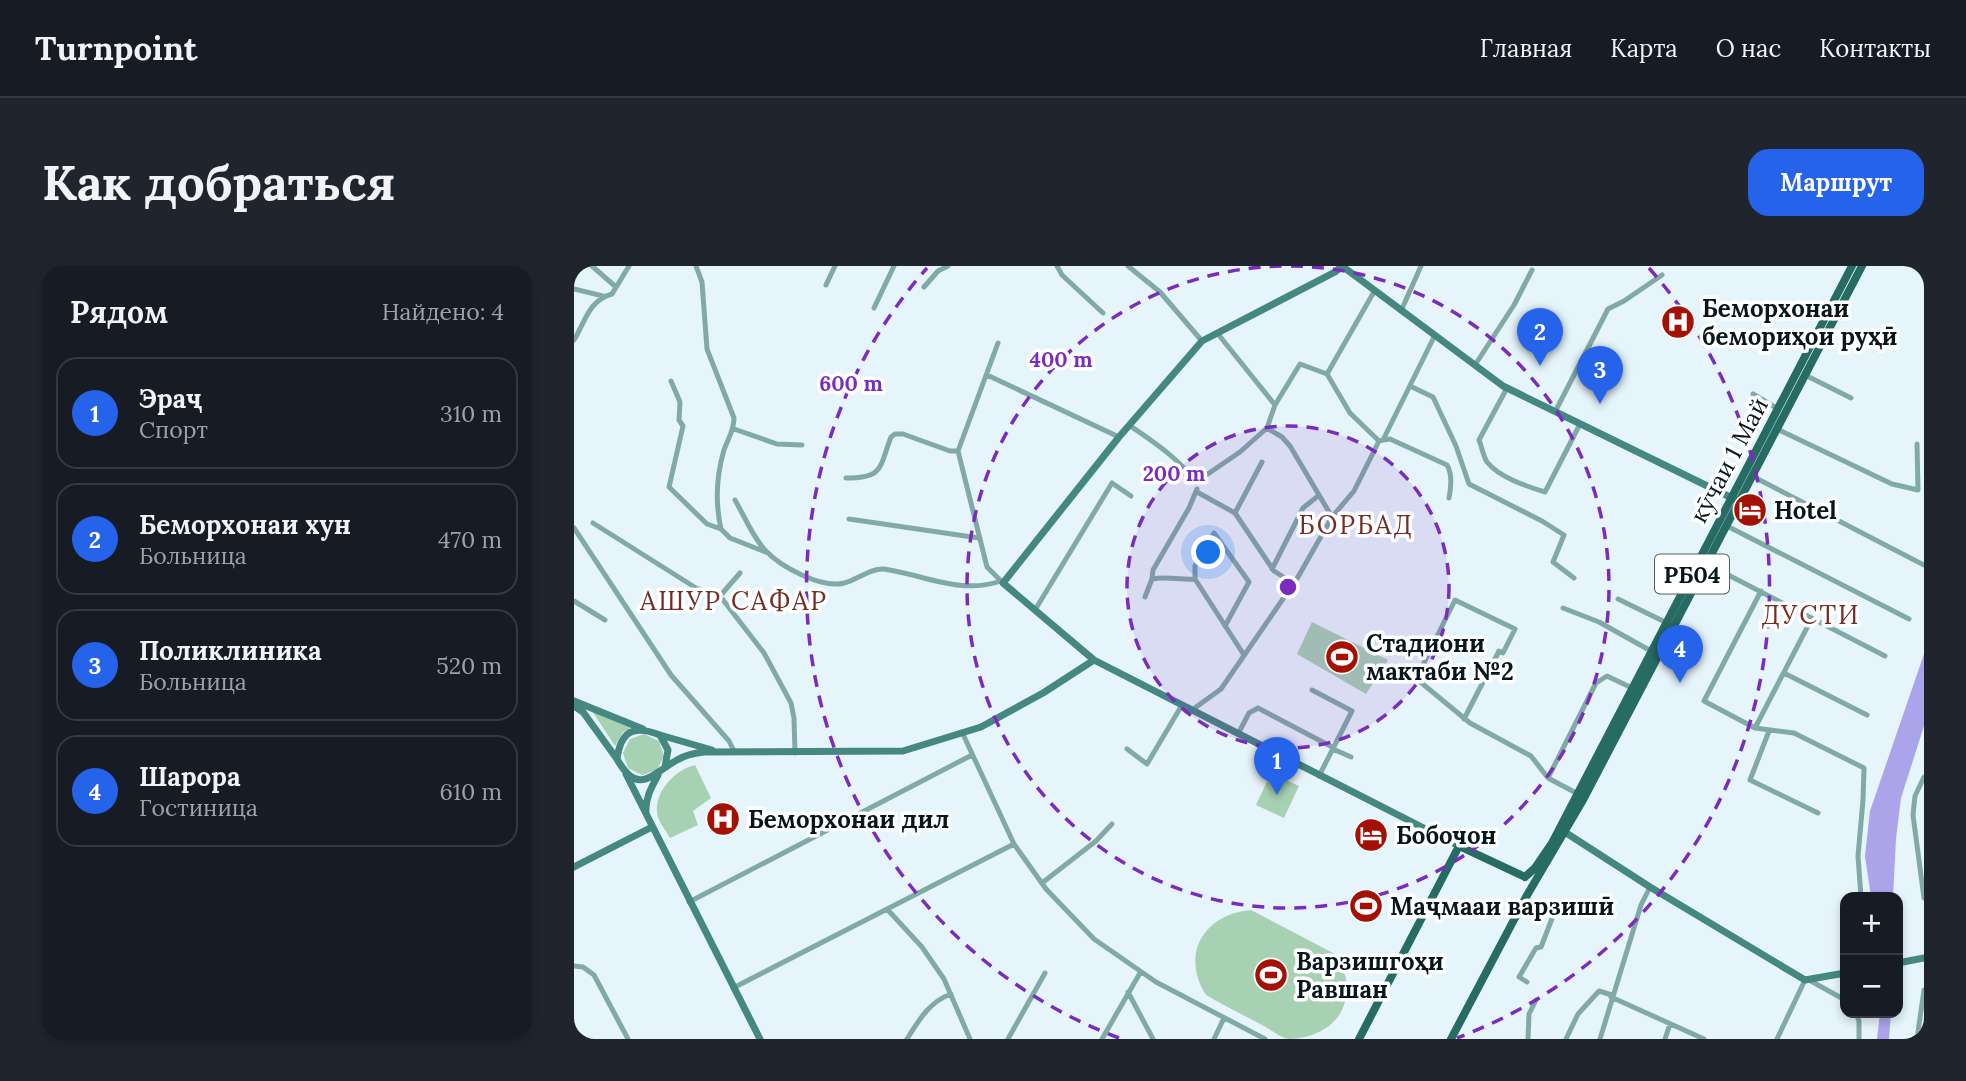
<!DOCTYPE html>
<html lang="ru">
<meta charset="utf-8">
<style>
:root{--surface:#171b24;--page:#20242c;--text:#f1f3f6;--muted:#9ea1a6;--line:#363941;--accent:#2563eb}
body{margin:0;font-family:Lora,serif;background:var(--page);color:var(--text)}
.controls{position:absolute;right:21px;bottom:21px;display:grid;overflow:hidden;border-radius:14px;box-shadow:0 4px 10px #0003}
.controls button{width:63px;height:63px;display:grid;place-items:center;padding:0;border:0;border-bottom:2px solid var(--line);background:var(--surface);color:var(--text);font:35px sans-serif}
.you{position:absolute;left:635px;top:287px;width:24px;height:24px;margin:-18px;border:5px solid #fff;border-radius:50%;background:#1a73e8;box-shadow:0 0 0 10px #1a73e833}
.badge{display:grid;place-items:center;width:46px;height:46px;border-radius:50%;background:var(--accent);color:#fff;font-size:23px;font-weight:700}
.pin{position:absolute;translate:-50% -58px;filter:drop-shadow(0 2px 4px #0008)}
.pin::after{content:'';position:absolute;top:37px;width:24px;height:21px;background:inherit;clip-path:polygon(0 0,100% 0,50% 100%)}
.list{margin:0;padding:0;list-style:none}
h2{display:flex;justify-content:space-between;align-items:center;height:91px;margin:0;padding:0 28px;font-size:30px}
h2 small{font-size:23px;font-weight:400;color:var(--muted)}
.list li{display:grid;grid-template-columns:46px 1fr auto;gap:21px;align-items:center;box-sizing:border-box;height:112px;margin:0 14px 14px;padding:0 14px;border:2px solid var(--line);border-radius:21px}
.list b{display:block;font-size:26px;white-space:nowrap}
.list p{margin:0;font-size:23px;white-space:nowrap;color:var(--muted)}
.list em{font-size:23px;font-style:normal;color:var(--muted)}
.map{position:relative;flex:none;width:1350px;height:773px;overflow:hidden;border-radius:21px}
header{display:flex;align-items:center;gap:42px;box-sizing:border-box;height:98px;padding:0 35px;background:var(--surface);border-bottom:2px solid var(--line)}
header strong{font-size:33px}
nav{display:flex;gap:38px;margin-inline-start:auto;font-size:24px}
.intro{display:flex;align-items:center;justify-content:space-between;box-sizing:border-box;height:168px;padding:0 42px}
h1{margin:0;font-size:49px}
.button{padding:18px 32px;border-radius:21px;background:var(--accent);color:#fff;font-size:24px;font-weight:700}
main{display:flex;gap:42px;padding:0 42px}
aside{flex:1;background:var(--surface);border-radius:21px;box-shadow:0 4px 10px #0003}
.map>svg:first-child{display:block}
.green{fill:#a7d1b3}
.water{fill:#aba4ea}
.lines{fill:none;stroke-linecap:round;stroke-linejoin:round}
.street{stroke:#81aaa6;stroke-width:5}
.secondary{stroke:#458781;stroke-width:7}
.primary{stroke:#276b65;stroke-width:8}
.ring{fill:none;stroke:#7b2cbf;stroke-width:3.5;stroke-dasharray:12 9}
.labels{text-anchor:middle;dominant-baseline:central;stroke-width:7;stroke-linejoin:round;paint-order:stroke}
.shield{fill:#fff;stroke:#525d5f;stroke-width:2}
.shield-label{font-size:23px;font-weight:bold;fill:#08171b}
.poi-label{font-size:24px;font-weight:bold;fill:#08171b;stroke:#fff;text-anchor:start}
.street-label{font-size:24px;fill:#08171b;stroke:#fff}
.neighbourhood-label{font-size:26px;letter-spacing:2px;fill:#732e25;stroke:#fff}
.centre{fill:#7b2cbf;stroke:#fff;stroke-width:3.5}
.ring-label{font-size:21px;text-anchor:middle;font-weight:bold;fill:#7b2cbf;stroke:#fff;stroke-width:7;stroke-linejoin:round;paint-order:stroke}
</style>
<header>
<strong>Turnpoint</strong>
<nav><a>Главная</a><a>Карта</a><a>О нас</a><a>Контакты</a></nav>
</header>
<div class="intro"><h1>Как добраться</h1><a class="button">Маршрут</a></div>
<main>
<aside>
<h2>Рядом<small>Найдено: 4</small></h2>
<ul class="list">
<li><span class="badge">1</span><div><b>Эраҷ</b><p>Спорт</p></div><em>310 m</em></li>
<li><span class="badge">2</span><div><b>Беморхонаи хун</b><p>Больница</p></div><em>470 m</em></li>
<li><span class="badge">3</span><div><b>Поликлиника</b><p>Больница</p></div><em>520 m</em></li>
<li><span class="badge">4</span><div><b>Шарора</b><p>Гостиница</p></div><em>610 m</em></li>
</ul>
</aside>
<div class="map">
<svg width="1350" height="773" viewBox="0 0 1350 773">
<rect width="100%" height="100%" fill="#e6f5fb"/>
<!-- green -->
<path class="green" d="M 738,356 L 814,394 L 792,428 L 723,388 Z
M 18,445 L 57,462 L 49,466 L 41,480 Z
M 70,468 L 85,475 L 90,490 L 83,504 L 68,509 L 54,502 L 49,487 L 56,473 Z
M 121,499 L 137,532 L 119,545 L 124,559 L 96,572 C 92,565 83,554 83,546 C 81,525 102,503 121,499 Z
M 697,507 L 725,520 L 710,552 L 682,539 Z
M 677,644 L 761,688 C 772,704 776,720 770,739 C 763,761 738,773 714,773 C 706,771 697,764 690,760 C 671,750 651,740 632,729 C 606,688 630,648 677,644 Z"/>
<!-- water -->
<path class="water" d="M 1350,388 L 1350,460 L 1327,532 L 1322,573 L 1319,631 L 1297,631 L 1291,590 L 1296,545 Z
M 1306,747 L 1317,747 L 1315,773 L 1303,773 Z"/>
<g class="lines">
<!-- street -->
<path class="street" d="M 18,0 L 42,21
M 122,0 L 128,16 L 133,83 L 160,152 C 160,165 154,172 150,184 C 142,211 141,236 147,263 L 156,272 L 194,287
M 483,0 L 488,9 L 529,47
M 554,0 L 586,26 L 628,75
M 252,19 L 261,0
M 350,21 L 364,5 L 374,0
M 0,23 L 29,30
M 300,42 L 320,0
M 827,45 L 847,0
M 644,68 L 701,139
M 0,74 C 11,56 15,34 38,28 L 55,0
M 424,77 L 384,185 L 413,301 L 427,315
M 901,99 L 940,39 L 958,4
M 753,108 L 776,147 L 805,175
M 413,109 L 545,171
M 1231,109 L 1277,132
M 97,115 L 106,136 L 105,154 L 109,160 L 95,221 L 133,258 L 147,263
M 836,120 L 859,131 L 882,180 L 895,218 L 968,255 L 990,269 L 979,296 L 1000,312
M 933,122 L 905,174 C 908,181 909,190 913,196 C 926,212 952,220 971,226 L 1006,158
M 1179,128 L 1204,143
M 981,146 L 1034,43 L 1050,35 L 1088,9
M 555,159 C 580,176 604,192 622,216 L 666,186 L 693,162 L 701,139 L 726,98 L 753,108 L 801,24
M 693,162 L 708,171 L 716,180 L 758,251
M 160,163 L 203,178 L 228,179
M 1203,163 L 1318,218 L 1344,224 L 1343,178
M 809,174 L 816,173 L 873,199 C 879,209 877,222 875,232
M 1178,210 L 1350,299
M 272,212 C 310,212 305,202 317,171 L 321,168 L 329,168 L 376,185 L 384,185
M 623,226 L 661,247 L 700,305 L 719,317
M 161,234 C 171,251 179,272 192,285 C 207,301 248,323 270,317 C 283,314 296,302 310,303 C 351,309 386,329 427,315
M 661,247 L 688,196
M 275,253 L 405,272
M 19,257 L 122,322 L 146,330 L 190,387 L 217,437 L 220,452 L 221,487
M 1153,260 L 1335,353
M 0,262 L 97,409 L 155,475 L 160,485
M 1133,298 L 1311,390
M 698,303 L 729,242 L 744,230
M 578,313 C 593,310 605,314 621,313 L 670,389
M 621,313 L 621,300 L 640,267 L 675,316 L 651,360
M 1187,325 L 1130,435 L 1181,462 L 1220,467 L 1290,502 L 1289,534 L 1284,590 L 1287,631
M 146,330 L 166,307
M 571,331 L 578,313 L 579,304 L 615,242 L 623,223
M 1044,333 L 1093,357
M 0,335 L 31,354
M 989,342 L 1025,356 L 1077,385
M 461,344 L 538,217 L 557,230
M 1210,407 L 1293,449
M 738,424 L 778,445 L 745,510
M 618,444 L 647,423 L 724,311 L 758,251 L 780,225 L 805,175 L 809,174 L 861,69
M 890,453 L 925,385 L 929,387 L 941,363 L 881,334 L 844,409 L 844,414 L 896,457 L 957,490 L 974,512 L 1004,528
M 1181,462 L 1238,352
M 1195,465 L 1176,514 L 1244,547
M 388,466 L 440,578 L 472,623 L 520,673 L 582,716 L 691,773
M 664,468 L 675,447 L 684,442 L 760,482
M 553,483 L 573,498 L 608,439
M 759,483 L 777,491
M 1350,511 L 1341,530 L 1339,549 L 1350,632
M 974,512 L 1022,417 L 1033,410 L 1058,422
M 468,617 L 522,575 L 538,558
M 951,632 L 979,650 L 967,681 L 962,682 L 945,711 L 953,716
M 115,636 L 398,489
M 313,643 L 348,681 L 370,713 L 396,773
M 0,700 L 9,701 L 20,709 L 54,773
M 1235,714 L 1271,734
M 159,722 L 440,578
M 554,726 L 579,773
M 1037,731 L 1130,773
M 1282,747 L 1285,755 L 1285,773
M 333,773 C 345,754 355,736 377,728
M 434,773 L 471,707
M 528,773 L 566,707
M 640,773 L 650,752
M 954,773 L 955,748 L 962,734
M 992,773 L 1004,748 L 1025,725 L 1038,729
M 1026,773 L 1067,639 L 1076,621
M 1091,773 L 1096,758
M 1203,773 L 1231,714
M 1343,773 L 1350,724"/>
<!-- secondary -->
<path class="secondary" d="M 768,0 L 929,120 L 1162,234
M 520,394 L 429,317 L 545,171 L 628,75 L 761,6 L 768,0
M 0,435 L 69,463
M 0,440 L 9,446 L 43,493
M 86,469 L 138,484
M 91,501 L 94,484 L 86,469 C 60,459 47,464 43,493 C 64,531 78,508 103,494 C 111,489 121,487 130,486 L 329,485 L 407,461 L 469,427 L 520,394 L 885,580
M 52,508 L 186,773
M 72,547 C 71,533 77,522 84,509
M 986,563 L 1076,621 L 1231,714 L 1271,707
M 0,601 L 78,561
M 1324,697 L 1350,692"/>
<!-- primary -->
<path class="primary" d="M 951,611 L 961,602 L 978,577 L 1278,0
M 785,773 L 885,580 L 951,611
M 877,773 L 952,631 L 1009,534 L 1288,0"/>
</g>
<!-- distance rings -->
<circle cx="714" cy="321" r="161" fill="#7b2cbf" fill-opacity=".12"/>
<g class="ring">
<circle cx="714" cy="321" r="161"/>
<path d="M717 0A321 321 0 1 1 711 0"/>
<path d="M545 772A482 482 0 0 1 353 2M1075 2A482 482 0 0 1 883 772"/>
</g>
<!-- icons -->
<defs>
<g id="hospital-disc" transform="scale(1.75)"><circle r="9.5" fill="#a51004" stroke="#fff"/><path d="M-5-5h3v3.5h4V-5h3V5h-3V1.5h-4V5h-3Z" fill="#fff"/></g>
<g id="hotel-disc" transform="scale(1.75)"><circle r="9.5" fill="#a51004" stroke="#fff"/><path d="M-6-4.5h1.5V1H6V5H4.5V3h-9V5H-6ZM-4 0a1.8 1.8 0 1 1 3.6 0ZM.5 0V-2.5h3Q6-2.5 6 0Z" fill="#fff"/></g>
<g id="stadium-disc" transform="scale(1.75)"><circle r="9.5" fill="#a51004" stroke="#fff"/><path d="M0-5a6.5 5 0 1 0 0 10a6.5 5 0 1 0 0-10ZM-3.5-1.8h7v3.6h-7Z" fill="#fff"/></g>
</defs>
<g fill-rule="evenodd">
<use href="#hospital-disc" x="1104" y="56"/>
<use href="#hotel-disc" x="1176" y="244"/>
<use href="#stadium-disc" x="768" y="391"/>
<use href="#hospital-disc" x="149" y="553"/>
<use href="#hotel-disc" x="797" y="569"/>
<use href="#stadium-disc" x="792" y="640"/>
<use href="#stadium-disc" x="697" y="709"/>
</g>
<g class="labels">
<!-- shield labels -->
<rect class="shield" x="1081" y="288.5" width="74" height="39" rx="5"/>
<g class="shield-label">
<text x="1118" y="308">РБ04</text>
</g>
<!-- poi labels -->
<g class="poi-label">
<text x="1128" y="42">Беморхонаи<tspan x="1128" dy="28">бемориҳои руҳӣ</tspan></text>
<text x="1200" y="244">Hotel</text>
<text x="792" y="377">Стадиони<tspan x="792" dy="28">мактаби №2</tspan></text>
<text x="174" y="553">Беморхонаи дил</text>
<text x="822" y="569">Бобочон</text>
<text x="816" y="640">Маҷмааи варзишӣ</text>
<text x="722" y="695">Варзишгоҳи<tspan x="722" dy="28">Равшан</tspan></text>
</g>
<!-- street labels -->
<g class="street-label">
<text transform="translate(1155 194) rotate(-62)">кӯчаи 1 Май</text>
</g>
<!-- neighbourhood labels -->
<g class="neighbourhood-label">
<text x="782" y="258">БОРБАД</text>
<text x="160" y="334">АШУР САФАР</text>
<text x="1237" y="348">ДУСТИ</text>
</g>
</g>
<circle cx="714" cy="321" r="10" class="centre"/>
<g class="ring-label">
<text x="487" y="101">400 m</text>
<text x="277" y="125">600 m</text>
<text x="600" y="215">200 m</text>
</g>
</svg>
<div class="controls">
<button>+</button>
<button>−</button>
</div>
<div class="you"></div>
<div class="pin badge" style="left:703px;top:529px">1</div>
<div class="pin badge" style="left:966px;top:100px">2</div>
<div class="pin badge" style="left:1026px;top:138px">3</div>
<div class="pin badge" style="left:1106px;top:417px">4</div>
</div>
</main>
